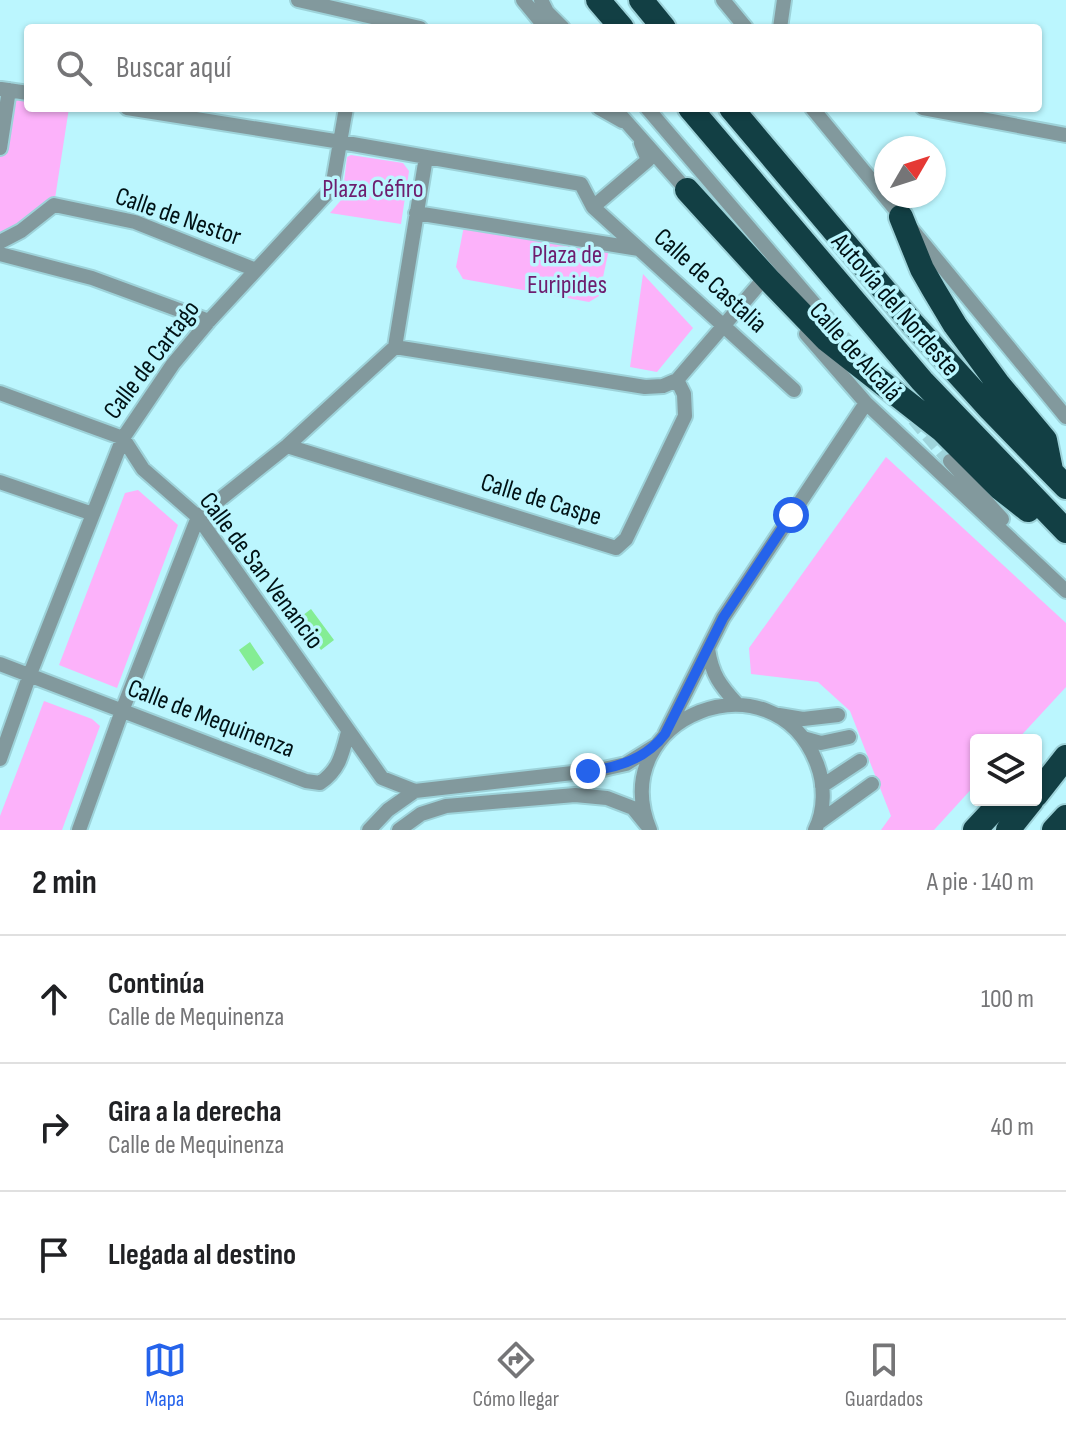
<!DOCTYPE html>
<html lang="es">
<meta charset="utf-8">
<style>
:root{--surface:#fff;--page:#f6f6f6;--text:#202124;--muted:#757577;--line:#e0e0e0;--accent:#2563eb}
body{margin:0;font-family:"Sofia Sans Condensed",sans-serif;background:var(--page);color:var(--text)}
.controls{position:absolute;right:24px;bottom:24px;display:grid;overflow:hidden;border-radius:8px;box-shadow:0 2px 6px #0004}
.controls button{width:72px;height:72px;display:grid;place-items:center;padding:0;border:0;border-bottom:2px solid var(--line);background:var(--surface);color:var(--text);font:40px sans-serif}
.compass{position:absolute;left:874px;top:136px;width:72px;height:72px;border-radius:50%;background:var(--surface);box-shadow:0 2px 6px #0004;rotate:51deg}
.stop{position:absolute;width:24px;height:24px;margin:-18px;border:6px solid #2563eb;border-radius:50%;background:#fff}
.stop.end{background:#2563eb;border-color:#fff;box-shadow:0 2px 8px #0008}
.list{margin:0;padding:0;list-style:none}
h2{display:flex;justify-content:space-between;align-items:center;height:104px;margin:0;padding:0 32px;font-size:34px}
h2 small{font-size:26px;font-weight:400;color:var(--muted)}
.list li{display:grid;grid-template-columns:52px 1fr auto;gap:24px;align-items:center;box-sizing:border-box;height:128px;padding:0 32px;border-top:2px solid var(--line)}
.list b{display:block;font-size:30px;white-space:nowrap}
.list p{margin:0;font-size:26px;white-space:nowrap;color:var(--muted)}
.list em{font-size:26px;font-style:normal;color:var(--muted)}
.icon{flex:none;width:44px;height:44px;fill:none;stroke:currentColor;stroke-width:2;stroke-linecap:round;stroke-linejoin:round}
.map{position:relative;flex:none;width:1066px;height:830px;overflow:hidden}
.search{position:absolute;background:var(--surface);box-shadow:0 2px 6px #0004;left:24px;right:24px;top:24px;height:88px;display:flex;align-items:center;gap:20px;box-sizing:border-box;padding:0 28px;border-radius:8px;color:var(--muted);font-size:30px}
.sheet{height:488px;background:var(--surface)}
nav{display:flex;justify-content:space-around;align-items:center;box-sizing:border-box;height:112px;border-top:2px solid var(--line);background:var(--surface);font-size:22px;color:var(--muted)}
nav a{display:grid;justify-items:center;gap:4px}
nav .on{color:var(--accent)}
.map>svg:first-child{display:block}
.green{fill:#fcb2fa}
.water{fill:#84ed94}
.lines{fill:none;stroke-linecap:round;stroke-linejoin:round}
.street-tunnel{stroke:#9fd4db;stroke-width:14;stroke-dasharray:14 7;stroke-linecap:butt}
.street-casing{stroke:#9dd2d9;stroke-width:18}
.highway-casing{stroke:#9dd2d9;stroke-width:28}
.street{stroke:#82999d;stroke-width:14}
.highway{stroke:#123f44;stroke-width:24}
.route{stroke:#2563eb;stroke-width:10}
.labels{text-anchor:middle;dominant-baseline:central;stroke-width:7;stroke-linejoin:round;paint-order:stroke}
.park-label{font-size:26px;fill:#6e1e6f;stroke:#bbf6fe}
.street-label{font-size:26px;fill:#001215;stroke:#bbf6fe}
</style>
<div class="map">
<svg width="1066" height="830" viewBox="0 0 1066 830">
<rect width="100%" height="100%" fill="#bbf6fe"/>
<!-- green -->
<path class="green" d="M 9,90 L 28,93 L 28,108 L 69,108 L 54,205 L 0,242 L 0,148 Z
M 351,155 L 403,163 L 409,171 L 401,224 L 330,213 L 342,199 L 347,157 Z
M 464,226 L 609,249 L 599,296 L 589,302 L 463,279 L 456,267 Z
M 643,274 L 693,328 L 657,372 L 630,367 Z
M 886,457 L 1066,623 L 1066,687 L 1017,740 L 976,740 L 976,784 L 934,830 L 881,830 L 891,816 L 850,711 L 818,682 L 751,674 L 749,648 Z
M 138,490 L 178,525 L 117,688 L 59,665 L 125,493 Z
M 44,701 L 92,719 L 100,726 L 62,830 L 0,830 L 0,816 Z"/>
<!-- water -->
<path class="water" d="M 311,609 L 334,640 L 321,650 L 298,619 Z
M 250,642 L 264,663 L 253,671 L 239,650 Z"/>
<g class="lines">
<!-- street-tunnel -->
<path class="street-tunnel" d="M 829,321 L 856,351
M 914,419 L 950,461"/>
<!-- street casing -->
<g class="street-casing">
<path id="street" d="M 298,0 L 420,28
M 523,0 L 546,28
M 541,0 L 547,12 L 563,28
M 723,0 L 746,28
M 780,28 L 784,0
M 1,89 L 28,93
M 127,108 L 341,142 L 581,184 L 593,207 L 648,160 L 641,143
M 599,108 L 622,121
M 614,108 L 691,195
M 647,108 L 829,321
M 812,108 L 1066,417
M 923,108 L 1066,135
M 0,148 L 9,90
M 593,207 L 794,390
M 416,213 L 639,249
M 0,242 L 21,231 L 54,205 L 135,222 L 256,270
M 0,254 L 92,278 L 209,321
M 806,334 L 866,403 L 1066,591
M 395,347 L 426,157
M 0,393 L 123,438 L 143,469 L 198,517 L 382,778 L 415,791
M 287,446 L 616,548 L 626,539 L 685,416 L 684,394 L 677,380
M 950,461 L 1002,519
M 0,482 L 93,514
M 198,517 L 287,446 L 395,347 L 645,387 L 663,386 L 677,380 L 761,282
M 708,649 C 712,675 720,685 737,704
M 0,664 L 306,781 L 320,783 C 339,770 342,755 348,732
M 779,715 L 803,719 L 838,715
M 665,734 L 723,618 L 866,403
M 803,738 L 821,743 L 849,737
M 0,759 L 30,674 L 123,438 L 173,364 L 209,321 L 332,188 L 346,108
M 822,786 L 860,761
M 818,823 L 872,784
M 79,830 L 122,711 L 198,517
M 369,830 L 388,810 L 415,791 L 599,770 L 626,764 L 655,746
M 399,830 L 421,814 L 446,806 L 575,795 L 607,798 L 633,808 L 646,824
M 650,830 C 603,717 774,650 817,764 C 825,785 825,810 815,830"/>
</g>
<!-- highway casing -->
<g class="highway-casing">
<path id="highway" d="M 598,0 L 622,28
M 641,0 L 664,28
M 690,108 L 922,381 L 1066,531
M 731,108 L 912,323 L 990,409 L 1066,487
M 687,190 L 769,280 L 826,339 L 942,430 L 1000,488 L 1028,510
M 901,217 L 922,269 L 934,290 L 955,325 L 999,385 L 1045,440 L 1051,470
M 1036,795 L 1066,757
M 975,830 L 1003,800
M 1008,830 L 1032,800
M 1054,830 L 1066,817"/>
</g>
<!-- street -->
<use href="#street" class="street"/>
<!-- highway -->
<use href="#highway" class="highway"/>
</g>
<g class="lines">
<!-- route -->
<path class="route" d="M 588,771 C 618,768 647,758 665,734 L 723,618 L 791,515"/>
</g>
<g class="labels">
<!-- park labels -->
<g class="park-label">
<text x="373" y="189">Plaza Céfiro</text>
<text x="567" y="255">Plaza de<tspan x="567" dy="30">Euripides</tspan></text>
</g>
<!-- street labels -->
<g class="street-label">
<text transform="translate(178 217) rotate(19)">Calle de Nestor</text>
<text transform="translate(710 281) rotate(42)">Calle de Castalia</text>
<text transform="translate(895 305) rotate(49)">Autovía del Nordeste</text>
<text transform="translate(855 352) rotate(48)">Calle de Alcalá</text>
<text transform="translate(152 360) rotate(-53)">Calle de Cartago</text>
<text transform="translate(541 500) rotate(17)">Calle de Caspe</text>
<text transform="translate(261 571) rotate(53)">Calle de San Venancio</text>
<text transform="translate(211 719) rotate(21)">Calle de Mequinenza</text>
</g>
</g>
</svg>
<div class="controls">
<button><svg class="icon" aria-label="layers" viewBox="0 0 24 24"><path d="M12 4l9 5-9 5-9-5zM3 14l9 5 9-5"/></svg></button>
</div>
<svg class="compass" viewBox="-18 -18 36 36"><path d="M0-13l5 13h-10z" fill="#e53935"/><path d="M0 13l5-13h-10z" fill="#757577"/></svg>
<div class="stop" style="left:791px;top:515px"></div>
<div class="stop end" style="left:588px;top:771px"></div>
<div class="search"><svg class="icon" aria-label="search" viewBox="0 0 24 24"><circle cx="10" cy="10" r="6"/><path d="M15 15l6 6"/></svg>Buscar aquí</div>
</div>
<section class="sheet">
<h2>2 min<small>A pie · 140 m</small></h2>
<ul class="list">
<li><svg class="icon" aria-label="ahead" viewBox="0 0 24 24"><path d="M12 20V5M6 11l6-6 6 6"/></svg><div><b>Continúa</b><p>Calle de Mequinenza</p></div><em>100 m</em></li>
<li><svg class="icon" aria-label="right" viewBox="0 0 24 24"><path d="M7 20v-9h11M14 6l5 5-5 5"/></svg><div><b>Gira a la derecha</b><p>Calle de Mequinenza</p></div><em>40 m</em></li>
<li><svg class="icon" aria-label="arrive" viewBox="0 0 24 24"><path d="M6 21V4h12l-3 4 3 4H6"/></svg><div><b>Llegada al destino</b></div></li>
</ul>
</section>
<nav>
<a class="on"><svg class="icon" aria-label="map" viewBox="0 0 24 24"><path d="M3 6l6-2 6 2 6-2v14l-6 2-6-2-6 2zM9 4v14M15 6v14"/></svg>Mapa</a>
<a><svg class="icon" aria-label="directions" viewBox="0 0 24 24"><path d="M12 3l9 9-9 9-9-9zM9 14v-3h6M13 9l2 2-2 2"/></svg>Cómo llegar</a>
<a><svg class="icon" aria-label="saved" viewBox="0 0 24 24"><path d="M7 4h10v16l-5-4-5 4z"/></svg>Guardados</a>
</nav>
